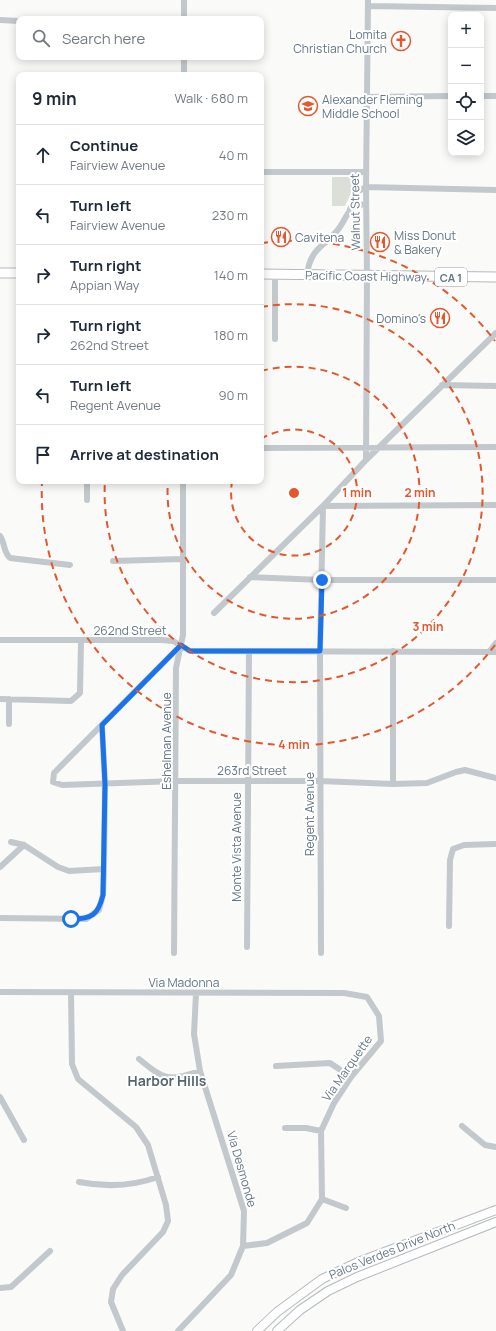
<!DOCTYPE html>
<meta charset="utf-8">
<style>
:root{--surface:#fff;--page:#f6f6f7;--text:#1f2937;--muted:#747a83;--line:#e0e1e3}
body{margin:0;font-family:Manrope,sans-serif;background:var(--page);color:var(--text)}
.controls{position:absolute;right:12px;top:12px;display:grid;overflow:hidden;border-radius:8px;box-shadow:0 2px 10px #0003}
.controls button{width:36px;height:36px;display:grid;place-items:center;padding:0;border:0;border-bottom:1px solid var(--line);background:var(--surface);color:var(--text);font:20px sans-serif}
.stop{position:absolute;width:12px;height:12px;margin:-9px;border:3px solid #1a73e8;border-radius:50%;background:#fff}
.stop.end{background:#1a73e8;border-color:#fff;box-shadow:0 1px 4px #0008}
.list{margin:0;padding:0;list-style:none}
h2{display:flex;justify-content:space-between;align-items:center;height:52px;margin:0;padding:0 16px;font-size:17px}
h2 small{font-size:13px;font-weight:400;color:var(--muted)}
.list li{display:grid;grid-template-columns:26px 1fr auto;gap:12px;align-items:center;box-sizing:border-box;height:60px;padding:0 16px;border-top:1px solid var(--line)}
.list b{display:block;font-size:15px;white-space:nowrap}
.list p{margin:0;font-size:13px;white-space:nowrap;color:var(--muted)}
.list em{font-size:13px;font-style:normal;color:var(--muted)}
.icon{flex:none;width:22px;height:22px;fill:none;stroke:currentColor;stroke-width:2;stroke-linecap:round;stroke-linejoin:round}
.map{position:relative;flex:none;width:496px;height:1331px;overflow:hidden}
.search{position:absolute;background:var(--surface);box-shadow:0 2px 10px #0003;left:16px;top:16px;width:248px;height:44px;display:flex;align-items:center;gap:10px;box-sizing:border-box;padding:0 14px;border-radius:8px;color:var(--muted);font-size:15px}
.panel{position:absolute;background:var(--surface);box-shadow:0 2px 10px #0003;left:16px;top:72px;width:248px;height:412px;border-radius:8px}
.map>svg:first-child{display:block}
.green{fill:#dadfd7}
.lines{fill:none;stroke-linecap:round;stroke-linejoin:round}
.major-casing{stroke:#b5babe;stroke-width:10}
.highway-casing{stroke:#b4b9bd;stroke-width:11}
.minor{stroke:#c3c8cc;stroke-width:6}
.major{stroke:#fff;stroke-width:8}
.highway{stroke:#fff;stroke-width:9}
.route{stroke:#1a73e8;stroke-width:5}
.ring{fill:none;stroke:#e4572e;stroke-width:2;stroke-dasharray:7 5}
.labels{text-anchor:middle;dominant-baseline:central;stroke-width:4;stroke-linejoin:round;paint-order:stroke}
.shield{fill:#fff;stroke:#939fa8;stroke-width:1}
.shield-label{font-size:11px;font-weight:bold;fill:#657683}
.poi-label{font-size:12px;fill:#657683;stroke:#fff;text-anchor:start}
.street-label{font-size:12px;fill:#657683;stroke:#fff}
.quarter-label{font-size:14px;font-weight:bold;fill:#57646e;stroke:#fff}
.centre{fill:#e4572e;stroke:#fff;stroke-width:2}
.ring-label{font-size:12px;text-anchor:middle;font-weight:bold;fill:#e4572e;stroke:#fff;stroke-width:4;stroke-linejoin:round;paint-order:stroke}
</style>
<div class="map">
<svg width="496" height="1331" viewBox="0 0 496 1331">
<rect width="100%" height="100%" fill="#fafaf8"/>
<!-- green -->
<path class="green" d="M 332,177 L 351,177 L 355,180 L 355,184 L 345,206 L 332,206 Z"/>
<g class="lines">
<!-- major casing -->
<g class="major-casing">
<path id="major" d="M 257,1331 L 277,1312 L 322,1279 L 358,1262 L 496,1210
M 277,1331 L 300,1310 L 328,1291 L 357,1277 L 496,1222"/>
</g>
<!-- highway casing -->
<g class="highway-casing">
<path id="highway" d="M 0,273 L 19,273
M 261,274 L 496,277"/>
</g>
<!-- minor -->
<path class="minor" d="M 368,6 L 496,8
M 184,19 L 184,0
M 0,20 L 19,21
M 184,75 L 184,57
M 481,96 L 496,96
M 367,97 L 451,96
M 261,172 L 366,172
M 366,187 L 496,190
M 350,209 L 359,191 L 366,187
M 307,275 C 310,250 321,248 336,232 C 348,219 345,206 366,204
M 275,339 L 275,274
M 442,385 L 496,386
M 261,448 L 496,447
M 366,460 L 367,276 L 366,187 L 368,0
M 87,481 L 87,500
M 0,536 C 5,543 3,551 10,558 L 70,565
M 113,561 L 182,559
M 250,577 L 322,580 L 496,580
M 214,613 L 323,506 L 366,460 L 496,333
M 0,640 L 161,640 L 173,641 L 190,651 L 496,652
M 181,645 L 54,773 L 53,782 L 62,785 L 177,781 L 320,781 L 393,784 L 427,783 L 456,772 L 465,770 L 496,778
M 489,652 L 496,643
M 0,699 L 71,701 L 80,693 L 81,641
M 9,724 L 9,699
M 393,784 L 393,651
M 11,842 L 24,845 L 58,867 L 69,871 L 104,869
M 0,867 L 24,845
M 0,918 L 86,919 L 99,910 L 103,895 L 104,869 L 105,784 L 102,725
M 449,926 L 450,860 L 453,849 L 464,845 L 496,844
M 247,947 L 249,651
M 174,953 L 176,668 L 183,635 L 183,481
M 321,953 L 320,651 L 323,506 L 496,505
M 0,992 L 344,993 L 367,997 L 379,1016 L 381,1041 L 351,1077 L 334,1103 L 321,1131 L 322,1199 L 307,1223 L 267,1243 L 243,1246
M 71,993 L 72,1064 L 78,1079 L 136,1127 L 148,1145 L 166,1205 L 168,1221 L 163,1232 L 122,1275 L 113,1289 L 111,1302 L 123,1331
M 139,1059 C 166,1081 167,1081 200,1071
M 276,1066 L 330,1063 L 351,1077
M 0,1097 L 24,1140
M 462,1126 L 485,1145 L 496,1147
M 285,1128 L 306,1128 L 321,1131
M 79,1182 C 105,1187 133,1186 158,1177
M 322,1199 L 346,1208
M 0,1288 L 11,1287 L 50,1251
M 178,1331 L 231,1275 L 243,1246 L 244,1211 L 200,1071 L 194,1034 L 196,994"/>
<!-- major -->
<use href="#major" class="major"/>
<!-- highway -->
<use href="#highway" class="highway"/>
</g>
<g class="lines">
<!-- route -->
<path class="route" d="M 71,919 C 92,919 98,915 103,895 L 105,784 L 102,725 L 181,645 L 190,651 L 320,651 L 322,580"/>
</g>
<!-- distance rings -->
<g class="ring">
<path d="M261 439A63 63 0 1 1 232 482"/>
<path d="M261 371A126 126 0 1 1 168 482"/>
<path d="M261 307A189 189 0 1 1 105 481"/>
<path d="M495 645A252 252 0 0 1 42 482M261 243A252 252 0 0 1 495 341"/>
</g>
<!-- icons -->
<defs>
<g id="church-ring" transform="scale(1)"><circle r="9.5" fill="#fff" stroke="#e4572e" stroke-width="1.5"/><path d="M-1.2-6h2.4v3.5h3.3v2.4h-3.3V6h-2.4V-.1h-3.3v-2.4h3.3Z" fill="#e4572e"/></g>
<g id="school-ring" transform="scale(1)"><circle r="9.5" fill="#fff" stroke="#e4572e" stroke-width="1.5"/><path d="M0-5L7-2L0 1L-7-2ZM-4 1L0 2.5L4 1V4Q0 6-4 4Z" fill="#e4572e"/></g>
<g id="restaurant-ring" transform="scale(1)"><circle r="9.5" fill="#fff" stroke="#e4572e" stroke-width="1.5"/><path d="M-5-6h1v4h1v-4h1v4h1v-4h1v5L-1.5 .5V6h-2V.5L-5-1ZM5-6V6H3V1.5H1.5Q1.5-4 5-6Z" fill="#e4572e"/></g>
</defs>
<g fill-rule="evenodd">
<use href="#church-ring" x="401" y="41"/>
<use href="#school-ring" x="308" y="106"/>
<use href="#restaurant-ring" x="281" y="237"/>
<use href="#restaurant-ring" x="380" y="242"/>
<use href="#restaurant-ring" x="440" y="318"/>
</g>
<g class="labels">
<!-- shield labels -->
<rect class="shield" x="435" y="268" width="32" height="18" rx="3"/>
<g class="shield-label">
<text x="451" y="277">CA 1</text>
</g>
<!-- poi labels -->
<g class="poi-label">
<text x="387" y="34" text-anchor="end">Lomita<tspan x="387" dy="14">Christian Church</tspan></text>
<text x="322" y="99">Alexander Fleming<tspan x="322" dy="14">Middle School</tspan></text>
<text x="394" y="235">Miss Donut<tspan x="394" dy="14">&amp; Bakery</tspan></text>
<text x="295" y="237">Cavitena</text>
<text x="426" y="318" text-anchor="end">Domino's</text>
</g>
<!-- street labels -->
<g class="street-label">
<text transform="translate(355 212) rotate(-91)">Walnut Street</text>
<text transform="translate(366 276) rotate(1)">Pacific Coast Highway</text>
<text x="130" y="630">262nd Street</text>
<text transform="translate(166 741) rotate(-90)">Eshelman Avenue</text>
<text x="252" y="770">263rd Street</text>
<text transform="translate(309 814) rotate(-90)">Regent Avenue</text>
<text transform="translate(236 847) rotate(-90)">Monte Vista Avenue</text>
<text x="184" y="982">Via Madonna</text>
<text transform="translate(347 1068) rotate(-55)">Via Marquette</text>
<text transform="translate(242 1169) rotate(74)">Via Desmonde</text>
<text transform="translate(392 1250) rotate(-22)">Palos Verdes Drive North</text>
</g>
<!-- quarter labels -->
<g class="quarter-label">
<text x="167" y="1080">Harbor Hills</text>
</g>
</g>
<circle cx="294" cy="493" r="6" class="centre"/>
<g class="ring-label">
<text x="357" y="497">1 min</text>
<text x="420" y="497">2 min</text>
<text x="428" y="631">3 min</text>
<text x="294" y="749">4 min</text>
</g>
</svg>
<div class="controls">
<button>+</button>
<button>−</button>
<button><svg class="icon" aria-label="locate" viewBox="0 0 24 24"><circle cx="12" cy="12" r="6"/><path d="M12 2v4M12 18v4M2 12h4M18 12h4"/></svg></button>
<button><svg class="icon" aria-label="layers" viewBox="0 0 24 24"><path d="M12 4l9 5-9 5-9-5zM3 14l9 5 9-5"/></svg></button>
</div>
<div class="stop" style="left:71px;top:919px"></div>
<div class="stop end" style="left:322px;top:580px"></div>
<div class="search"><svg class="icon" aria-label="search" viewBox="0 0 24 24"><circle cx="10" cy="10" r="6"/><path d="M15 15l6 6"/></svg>Search here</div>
<section class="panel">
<h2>9 min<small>Walk · 680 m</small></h2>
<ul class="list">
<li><svg class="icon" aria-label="ahead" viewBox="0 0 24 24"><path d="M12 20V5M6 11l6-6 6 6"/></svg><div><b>Continue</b><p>Fairview Avenue</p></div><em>40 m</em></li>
<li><svg class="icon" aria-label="left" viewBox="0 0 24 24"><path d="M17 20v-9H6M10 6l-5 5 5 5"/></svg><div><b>Turn left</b><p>Fairview Avenue</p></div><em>230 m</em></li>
<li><svg class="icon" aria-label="right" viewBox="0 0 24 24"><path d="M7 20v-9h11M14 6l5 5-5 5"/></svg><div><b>Turn right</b><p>Appian Way</p></div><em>140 m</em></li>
<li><svg class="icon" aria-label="right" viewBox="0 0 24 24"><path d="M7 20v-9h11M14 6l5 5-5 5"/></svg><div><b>Turn right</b><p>262nd Street</p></div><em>180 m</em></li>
<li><svg class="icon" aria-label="left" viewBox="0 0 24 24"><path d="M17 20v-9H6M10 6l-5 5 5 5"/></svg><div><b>Turn left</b><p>Regent Avenue</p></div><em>90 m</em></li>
<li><svg class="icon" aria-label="arrive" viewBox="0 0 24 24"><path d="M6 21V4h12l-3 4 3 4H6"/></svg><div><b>Arrive at destination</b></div></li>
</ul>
</section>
</div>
